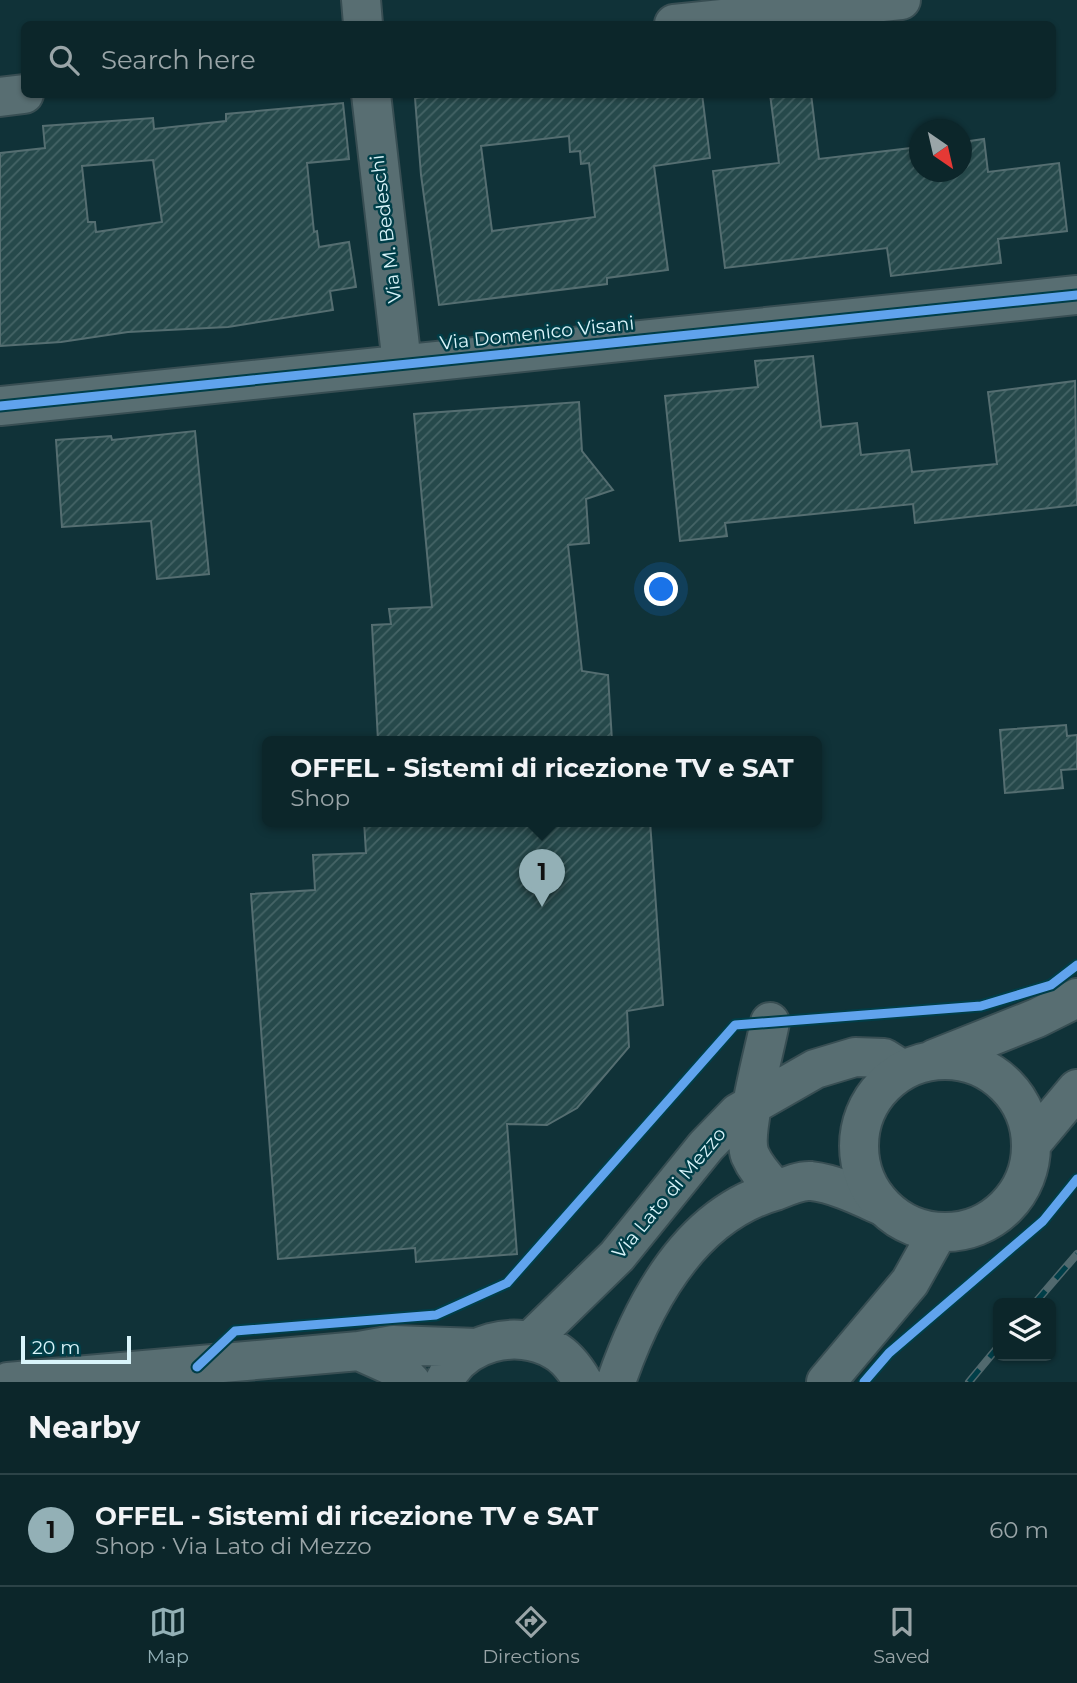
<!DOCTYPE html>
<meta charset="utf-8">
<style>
:root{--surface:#0c262a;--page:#1a3236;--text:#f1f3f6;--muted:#9aa5a8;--line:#2c4347;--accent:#93b0b6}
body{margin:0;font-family:Montserrat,sans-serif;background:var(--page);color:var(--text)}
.controls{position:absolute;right:21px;bottom:21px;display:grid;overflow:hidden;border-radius:10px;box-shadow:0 2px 5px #0004}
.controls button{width:63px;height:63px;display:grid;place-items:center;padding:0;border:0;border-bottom:2px solid var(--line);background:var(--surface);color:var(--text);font:35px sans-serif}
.compass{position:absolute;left:909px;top:119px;width:63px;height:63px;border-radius:50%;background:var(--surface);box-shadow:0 2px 5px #0004;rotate:146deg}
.scale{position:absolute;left:21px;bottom:18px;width:110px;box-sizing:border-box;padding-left:7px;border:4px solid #d9f4fa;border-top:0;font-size:19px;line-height:24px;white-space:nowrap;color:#d9f4fa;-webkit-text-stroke:5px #003e48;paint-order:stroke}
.you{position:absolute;left:662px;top:590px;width:24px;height:24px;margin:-18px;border:5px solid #fff;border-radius:50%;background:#1a73e8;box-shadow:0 0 0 10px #1a73e833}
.badge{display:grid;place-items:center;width:46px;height:46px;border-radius:50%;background:var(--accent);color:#111;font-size:23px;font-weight:700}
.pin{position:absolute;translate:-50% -58px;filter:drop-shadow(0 2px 4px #0008)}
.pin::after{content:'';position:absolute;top:37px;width:24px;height:21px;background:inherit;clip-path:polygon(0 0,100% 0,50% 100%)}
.popup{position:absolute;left:262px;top:736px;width:560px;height:91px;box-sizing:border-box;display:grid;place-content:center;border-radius:10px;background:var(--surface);filter:drop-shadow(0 2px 5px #0005);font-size:23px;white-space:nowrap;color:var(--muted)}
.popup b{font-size:26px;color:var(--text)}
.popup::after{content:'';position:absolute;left:50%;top:100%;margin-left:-14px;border:14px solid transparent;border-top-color:var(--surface)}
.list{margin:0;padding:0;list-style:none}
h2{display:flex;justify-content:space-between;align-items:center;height:91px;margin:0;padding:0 28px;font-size:30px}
h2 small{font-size:23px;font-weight:400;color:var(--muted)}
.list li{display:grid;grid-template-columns:46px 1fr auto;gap:21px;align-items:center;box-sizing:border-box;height:112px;padding:0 28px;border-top:2px solid var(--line)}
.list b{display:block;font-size:26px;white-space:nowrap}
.list p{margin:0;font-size:23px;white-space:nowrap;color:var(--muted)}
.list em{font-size:23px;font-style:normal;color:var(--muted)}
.icon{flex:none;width:38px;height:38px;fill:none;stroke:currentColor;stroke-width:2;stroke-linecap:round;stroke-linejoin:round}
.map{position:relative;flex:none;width:1077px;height:1382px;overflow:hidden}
.search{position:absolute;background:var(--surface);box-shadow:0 2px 5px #0004;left:21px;right:21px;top:21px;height:77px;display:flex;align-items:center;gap:18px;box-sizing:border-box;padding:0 24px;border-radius:10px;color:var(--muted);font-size:26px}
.sheet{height:203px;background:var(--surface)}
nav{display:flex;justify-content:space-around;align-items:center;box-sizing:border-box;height:98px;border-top:2px solid var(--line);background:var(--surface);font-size:19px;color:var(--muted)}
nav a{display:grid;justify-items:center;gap:4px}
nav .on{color:var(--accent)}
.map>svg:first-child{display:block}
.building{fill:url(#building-hatch);stroke:#556e71;stroke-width:2;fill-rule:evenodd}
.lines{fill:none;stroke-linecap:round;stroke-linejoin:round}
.street-casing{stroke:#384e53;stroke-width:42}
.secondary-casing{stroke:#384e53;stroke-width:42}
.street{stroke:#586e72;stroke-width:38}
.secondary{stroke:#586e72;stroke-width:38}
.rail-casing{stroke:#51696e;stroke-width:8}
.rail{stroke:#003e48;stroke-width:5;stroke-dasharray:16;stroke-linecap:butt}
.cycleway-casing{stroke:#003e48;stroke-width:13}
.cycleway{stroke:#60a3ed;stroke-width:9}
.labels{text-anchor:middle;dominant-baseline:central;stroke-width:5;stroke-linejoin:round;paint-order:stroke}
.street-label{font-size:19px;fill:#d9f4fa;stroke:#003e48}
</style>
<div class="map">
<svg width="1077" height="1382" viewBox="0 0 1077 1382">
<defs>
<pattern id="building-hatch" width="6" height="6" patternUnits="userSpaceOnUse" patternTransform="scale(1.75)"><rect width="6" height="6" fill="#26494b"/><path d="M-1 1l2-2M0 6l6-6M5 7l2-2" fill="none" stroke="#456466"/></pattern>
</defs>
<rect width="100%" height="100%" fill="#103238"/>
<!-- building -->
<path class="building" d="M 450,94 L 702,94 L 710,158 L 654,166 L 668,270 L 607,278 L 607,284 L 439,305 L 421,175 L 415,98 ZM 569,136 L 570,152 L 580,151 L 581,164 L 589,163 L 595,217 L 492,231 L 481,146 Z
M 770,94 L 811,94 L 819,159 L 920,147 L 920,172 L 962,172 L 962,142 L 984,139 L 988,172 L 1059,163 L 1067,231 L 998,239 L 1001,263 L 891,276 L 887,248 L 725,268 L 713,171 L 779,163 Z
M 343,103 L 349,159 L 307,163 L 314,232 L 317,231 L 319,247 L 349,242 L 356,287 L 330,291 L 333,310 L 228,327 L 128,332 L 61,342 L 0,346 L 0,153 L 45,148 L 43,126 L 153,118 L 154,129 L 226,121 L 226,114 ZM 153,160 L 162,222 L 96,232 L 95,222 L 88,222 L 82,166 Z
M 813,356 L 821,427 L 857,423 L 861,455 L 909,450 L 912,472 L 997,464 L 988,392 L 1075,381 L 1077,505 L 915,523 L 913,504 L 725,523 L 727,536 L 680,541 L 665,396 L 758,387 L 755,361 Z
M 579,402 L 582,451 L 613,490 L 586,499 L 589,543 L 568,545 L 582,671 L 608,675 L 612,741 L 378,741 L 372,625 L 391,624 L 389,609 L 432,607 L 414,414 Z
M 195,431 L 209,574 L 157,579 L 151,521 L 62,527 L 56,440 L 111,436 L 112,440 Z
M 1066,725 L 1067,736 L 1077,735 L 1077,769 L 1061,770 L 1063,788 L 1005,793 L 1000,730 Z
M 364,821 L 650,821 L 663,1005 L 627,1011 L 629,1047 L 577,1108 L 547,1125 L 507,1124 L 517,1254 L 416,1262 L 415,1248 L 278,1259 L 251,894 L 315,890 L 313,855 L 366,853 Z"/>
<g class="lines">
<!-- street casing -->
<g class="street-casing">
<path id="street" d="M 361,0 L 363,24
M 674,24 L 901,0
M 371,94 L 402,364
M 0,97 L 24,94
M 0,406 L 1077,295
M 770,1022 C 765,1050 741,1133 750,1155 C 756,1169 766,1179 776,1190
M 530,1341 L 617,1256 L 706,1146 L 738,1113 L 815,1069 L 855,1057 L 884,1058 L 903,1070
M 359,1351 L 397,1368 L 411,1382
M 8,1382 L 359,1351 L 393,1345 L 478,1348
M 444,1382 C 462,1342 516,1328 554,1350 C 567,1357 576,1370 583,1382
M 616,1382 C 643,1304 689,1215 775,1191 C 785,1187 800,1180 811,1181 C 836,1184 860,1196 882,1206"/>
</g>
<!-- secondary casing -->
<g class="secondary-casing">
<path id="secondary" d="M 934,1059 L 1037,1018 L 1077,998
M859 1146a86 86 0 1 1 172 0a86 86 0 1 1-172 0Z
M 1031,1144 L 1077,1089
M 826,1382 L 910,1282 L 938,1232"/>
</g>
<!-- street -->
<use href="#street" class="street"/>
<!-- secondary -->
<use href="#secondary" class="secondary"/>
<!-- rail casing -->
<g class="rail-casing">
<path id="rail" d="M 1035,1303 L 1077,1254
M 969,1382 L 998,1347"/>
</g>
<!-- rail -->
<use href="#rail" class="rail"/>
<!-- cycleway casing -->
<g class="cycleway-casing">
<path id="cycleway" d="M 0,406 L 1077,295
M 197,1367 L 235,1331 L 436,1315 L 507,1283 L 735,1025 L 981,1006 L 1051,985 L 1077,965
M 864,1382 L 889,1353 L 1043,1221 L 1077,1179"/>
</g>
<!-- cycleway -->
<use href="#cycleway" class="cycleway"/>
</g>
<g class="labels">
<!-- street labels -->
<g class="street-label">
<text transform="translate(386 229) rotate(-97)">Via M. Bedeschi</text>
<text transform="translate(537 333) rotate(-6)">Via Domenico Visani</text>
<text transform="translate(669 1193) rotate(-50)">Via Lato di Mezzo</text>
</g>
</g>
</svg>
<div class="controls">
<button><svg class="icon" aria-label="layers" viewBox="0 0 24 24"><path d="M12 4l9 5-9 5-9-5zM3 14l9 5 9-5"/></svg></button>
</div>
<svg class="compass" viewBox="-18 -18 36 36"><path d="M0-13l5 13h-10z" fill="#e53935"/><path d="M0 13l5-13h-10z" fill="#9aa5a8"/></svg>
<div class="scale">20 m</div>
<div class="you"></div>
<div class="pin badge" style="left:542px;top:907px">1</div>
<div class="popup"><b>OFFEL - Sistemi di ricezione TV e SAT</b>Shop</div>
<div class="search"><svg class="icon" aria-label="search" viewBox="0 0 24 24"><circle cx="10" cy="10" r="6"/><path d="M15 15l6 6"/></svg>Search here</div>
</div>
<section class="sheet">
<h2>Nearby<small></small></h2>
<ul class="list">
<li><span class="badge">1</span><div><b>OFFEL - Sistemi di ricezione TV e SAT</b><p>Shop · Via Lato di Mezzo</p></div><em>60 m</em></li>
</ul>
</section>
<nav>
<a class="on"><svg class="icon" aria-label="map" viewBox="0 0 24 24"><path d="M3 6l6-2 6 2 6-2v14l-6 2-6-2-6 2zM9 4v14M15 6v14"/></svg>Map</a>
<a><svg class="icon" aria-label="directions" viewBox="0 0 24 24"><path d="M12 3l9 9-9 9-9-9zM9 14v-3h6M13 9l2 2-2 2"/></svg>Directions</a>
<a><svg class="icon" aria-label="saved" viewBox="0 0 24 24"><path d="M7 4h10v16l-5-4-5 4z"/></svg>Saved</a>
</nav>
